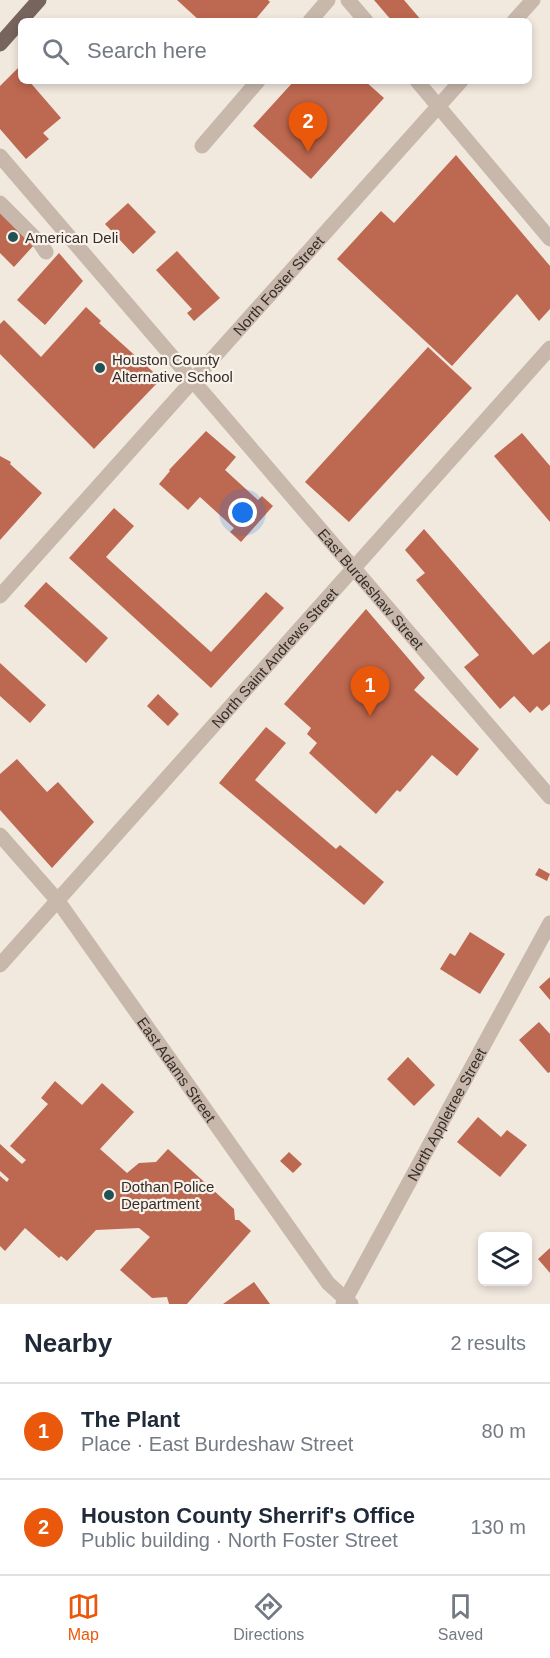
<!DOCTYPE html>
<meta charset="utf-8">
<style>
:root{--surface:#fff;--page:#f2f2f3;--text:#1f2937;--muted:#747a83;--line:#e0e1e3;--accent:#ea580c}
body{margin:0;font-family:Helvetica,sans-serif;background:var(--page);color:var(--text)}
.controls{position:absolute;right:18px;bottom:18px;display:grid;overflow:hidden;border-radius:9px;box-shadow:0 3px 9px #0003}
.controls button{width:54px;height:54px;display:grid;place-items:center;padding:0;border:0;border-bottom:2px solid var(--line);background:var(--surface);color:var(--text);font:30px sans-serif}
.you{position:absolute;left:243px;top:513px;width:21px;height:21px;margin:-15px;border:4px solid #fff;border-radius:50%;background:#1a73e8;box-shadow:0 0 0 9px #1a73e833}
.badge{display:grid;place-items:center;width:39px;height:39px;border-radius:50%;background:var(--accent);color:#fff;font-size:20px;font-weight:700}
.pin{position:absolute;translate:-50% -50px;filter:drop-shadow(0 2px 3px #0008)}
.pin::after{content:'';position:absolute;top:32px;width:21px;height:18px;background:inherit;clip-path:polygon(0 0,100% 0,50% 100%)}
.list{margin:0;padding:0;list-style:none}
h2{display:flex;justify-content:space-between;align-items:center;height:78px;margin:0;padding:0 24px;font-size:26px}
h2 small{font-size:20px;font-weight:400;color:var(--muted)}
.list li{display:grid;grid-template-columns:39px 1fr auto;gap:18px;align-items:center;box-sizing:border-box;height:96px;padding:0 24px;border-top:2px solid var(--line)}
.list b{display:block;font-size:22px;white-space:nowrap}
.list p{margin:0;font-size:20px;white-space:nowrap;color:var(--muted)}
.list em{font-size:20px;font-style:normal;color:var(--muted)}
.icon{flex:none;width:33px;height:33px;fill:none;stroke:currentColor;stroke-width:2;stroke-linecap:round;stroke-linejoin:round}
.map{position:relative;flex:none;width:550px;height:1304px;overflow:hidden}
.search{position:absolute;background:var(--surface);box-shadow:0 3px 9px #0003;left:18px;right:18px;top:18px;height:66px;display:flex;align-items:center;gap:15px;box-sizing:border-box;padding:0 21px;border-radius:9px;color:var(--muted);font-size:22px}
.sheet{height:270px;background:var(--surface)}
nav{display:flex;justify-content:space-around;align-items:center;box-sizing:border-box;height:84px;border-top:2px solid var(--line);background:var(--surface);font-size:16px;color:var(--muted)}
nav a{display:grid;justify-items:center;gap:3px}
nav .on{color:var(--accent)}
.map>svg:first-child{display:block}
.building{fill:#bd6850}
.lines{fill:none;stroke-linecap:round;stroke-linejoin:round}
.minor{stroke:#c8b8ab;stroke-width:15}
.major{stroke:#77645c;stroke-width:15}
.poi-dot{fill:#225255;stroke:#f9f2ea;stroke-width:2}
.labels{text-anchor:middle;dominant-baseline:central;stroke-width:4.5;stroke-linejoin:round;paint-order:stroke}
.poi-label{font-size:15px;fill:#362d2a;stroke:#f9f2ea;text-anchor:start}
.street-label{font-size:15px;fill:#362d2a;stroke:#f9f2ea}
</style>
<div class="map">
<svg width="550" height="1304" viewBox="0 0 550 1304">
<rect width="100%" height="100%" fill="#f1e8de"/>
<!-- building -->
<path class="building" d="M 177,0 L 268,0 L 270,2 L 254,21 L 200,21 Z
M 374,0 L 404,0 L 422,21 L 392,21 Z
M 18,68 L 21,72 L 21,81 L 29,81 L 61,118 L 43,133 L 49,139 L 26,159 L 0,129 L 0,86 Z
M 294,81 L 365,81 L 384,98 L 311,179 L 253,126 Z
M 456,155 L 550,266 L 550,309 L 539,321 L 517,294 L 452,366 L 337,259 L 381,211 L 394,223 Z
M 128,203 L 156,232 L 133,254 L 105,224 Z
M 0,212 L 34,245 L 14,267 L 0,253 Z
M 177,251 L 220,298 L 194,321 L 187,313 L 192,309 L 156,270 Z
M 59,253 L 83,281 L 45,325 L 17,300 Z
M 86,307 L 101,321 L 99,323 L 161,379 L 94,449 L 0,354 L 0,324 L 4,320 L 41,357 Z
M 428,347 L 472,388 L 349,522 L 305,482 Z
M 206,431 L 236,457 L 225,470 L 258,500 L 262,496 L 273,506 L 241,542 L 230,532 L 234,528 L 200,497 L 188,510 L 159,484 L 170,471 L 169,470 Z
M 522,433 L 550,466 L 550,522 L 494,456 Z
M 0,456 L 11,462 L 10,464 L 42,493 L 0,540 Z
M 114,508 L 134,526 L 106,557 L 211,652 L 266,592 L 284,608 L 211,688 L 69,558 Z
M 424,529 L 533,655 L 550,641 L 550,704 L 542,711 L 537,706 L 530,713 L 514,696 L 500,709 L 464,667 L 479,655 L 416,580 L 425,573 L 405,550 Z
M 46,582 L 108,638 L 86,663 L 24,606 Z
M 366,609 L 425,678 L 414,690 L 479,749 L 457,776 L 432,755 L 400,792 L 397,790 L 376,814 L 309,753 L 317,743 L 307,734 L 311,728 L 284,704 Z
M 0,663 L 46,705 L 30,723 L 0,696 Z
M 158,694 L 179,714 L 168,726 L 147,706 Z
M 266,727 L 286,743 L 255,780 L 336,849 L 340,845 L 384,882 L 364,905 L 219,783 Z
M 17,759 L 47,792 L 58,782 L 94,822 L 52,868 L 0,810 L 0,774 Z
M 539,868 L 550,874 L 547,881 L 535,875 Z
M 470,932 L 505,954 L 480,994 L 440,969 L 450,953 L 455,956 Z
M 550,977 L 550,1000 L 539,987 Z
M 539,1022 L 550,1034 L 550,1072 L 548,1073 L 519,1040 Z
M 408,1057 L 435,1085 L 414,1106 L 387,1079 Z
M 55,1081 L 82,1105 L 102,1083 L 134,1112 L 100,1149 L 127,1173 L 139,1163 L 156,1162 L 168,1149 L 234,1209 L 235,1220 L 239,1220 L 251,1231 L 187,1304 L 169,1304 L 167,1297 L 152,1298 L 120,1270 L 150,1237 L 139,1228 L 96,1230 L 67,1261 L 61,1256 L 59,1258 L 25,1228 L 5,1251 L 0,1246 L 0,1176 L 7,1182 L 9,1179 L 0,1171 L 0,1144 L 22,1164 L 26,1160 L 10,1146 L 48,1104 L 41,1098 Z
M 478,1117 L 501,1137 L 507,1130 L 527,1145 L 500,1177 L 457,1142 Z
M 289,1152 L 302,1164 L 293,1173 L 280,1161 Z
M 550,1248 L 550,1273 L 538,1259 Z
M 254,1282 L 270,1304 L 223,1304 Z"/>
<g class="lines">
<!-- minor -->
<g class="minor">
<path d="M 348,0 L 366,21"/>
<path d="M 310,21 L 328,0"/>
<path d="M 514,21 L 533,0"/>
<path d="M 417,81 L 550,239"/>
<path d="M 202,146 L 258,81"/>
<path id="s1" d="M 0,156 L 550,797"/>
<path d="M 0,203 L 40,243 L 46,252"/>
<path id="s2" d="M 0,596 L 461,81"/>
<path id="s3" d="M 0,835 L 58,901 L 328,1283 L 351,1304"/>
<path id="s4" d="M 0,965 L 550,348"/>
<path id="s5" d="M 343,1304 L 550,923"/>
</g>
<!-- major -->
<path class="major" d="M 0,44 L 39,0"/>
</g>
<!-- markers -->
<g class="poi-dot">
<circle cx="13" cy="237" r="6"/>
<circle cx="100" cy="368" r="6"/>
<circle cx="109" cy="1195" r="6"/>
</g>
<g class="labels">
<!-- poi labels -->
<g class="poi-label">
<text x="25" y="237">American Deli</text>
<text x="112" y="359">Houston County<tspan x="112" dy="17">Alternative School</tspan></text>
<text x="121" y="1186">Dothan Police<tspan x="121" dy="17">Department</tspan></text>
</g>
<!-- street labels -->
<g class="street-label">
<text stroke="none"><textPath href="#s2" startOffset="417">North Foster Street</textPath></text>
<text stroke="none"><textPath href="#s1" startOffset="570">East Burdeshaw Street</textPath></text>
<text stroke="none"><textPath href="#s4" startOffset="412">North Saint Andrews Street</textPath></text>
<text stroke="none"><textPath href="#s3" startOffset="294">East Adams Street</textPath></text>
<text stroke="none"><textPath href="#s5" startOffset="216">North Appletree Street</textPath></text>
</g>
</g>
</svg>
<div class="controls">
<button><svg class="icon" aria-label="layers" viewBox="0 0 24 24"><path d="M12 4l9 5-9 5-9-5zM3 14l9 5 9-5"/></svg></button>
</div>
<div class="you"></div>
<div class="pin badge" style="left:370px;top:716px">1</div>
<div class="pin badge" style="left:308px;top:152px">2</div>
<div class="search"><svg class="icon" aria-label="search" viewBox="0 0 24 24"><circle cx="10" cy="10" r="6"/><path d="M15 15l6 6"/></svg>Search here</div>
</div>
<section class="sheet">
<h2>Nearby<small>2 results</small></h2>
<ul class="list">
<li><span class="badge">1</span><div><b>The Plant</b><p>Place · East Burdeshaw Street</p></div><em>80 m</em></li>
<li><span class="badge">2</span><div><b>Houston County Sherrif's Office</b><p>Public building · North Foster Street</p></div><em>130 m</em></li>
</ul>
</section>
<nav>
<a class="on"><svg class="icon" aria-label="map" viewBox="0 0 24 24"><path d="M3 6l6-2 6 2 6-2v14l-6 2-6-2-6 2zM9 4v14M15 6v14"/></svg>Map</a>
<a><svg class="icon" aria-label="directions" viewBox="0 0 24 24"><path d="M12 3l9 9-9 9-9-9zM9 14v-3h6M13 9l2 2-2 2"/></svg>Directions</a>
<a><svg class="icon" aria-label="saved" viewBox="0 0 24 24"><path d="M7 4h10v16l-5-4-5 4z"/></svg>Saved</a>
</nav>
